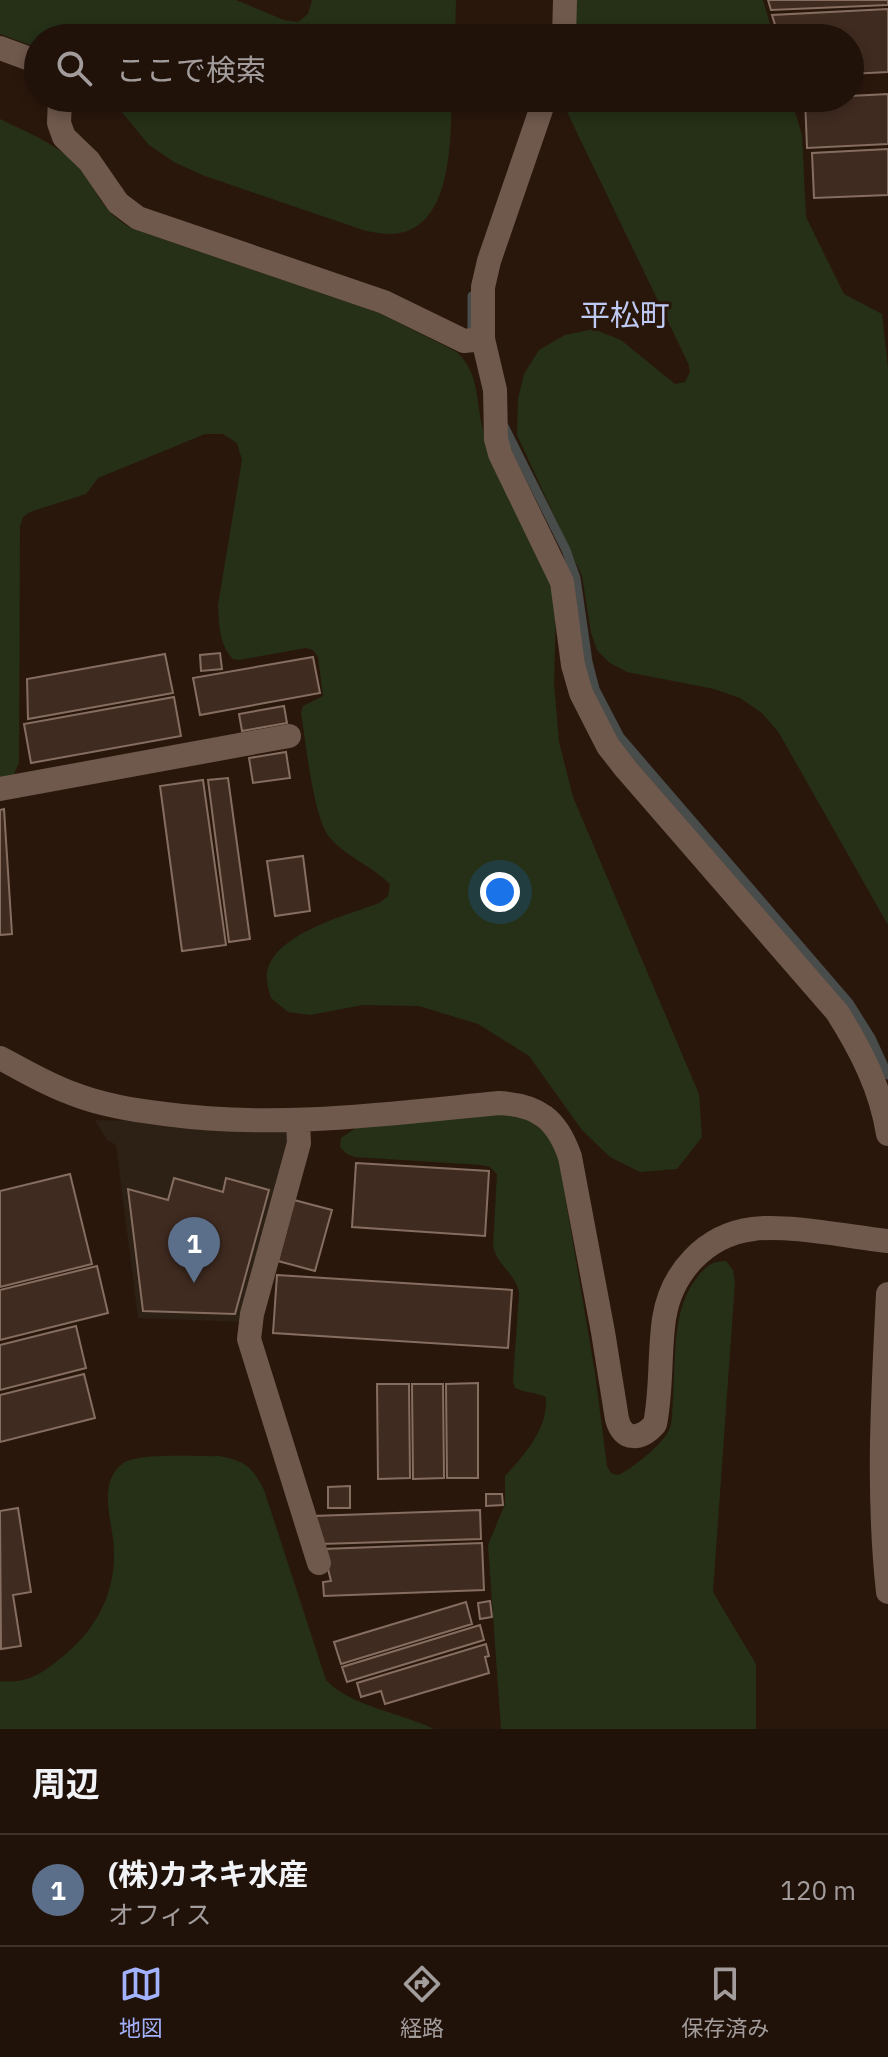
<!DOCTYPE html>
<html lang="ja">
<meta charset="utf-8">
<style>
:root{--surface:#201109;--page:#281a12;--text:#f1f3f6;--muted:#a29d9c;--line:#3d312a;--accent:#a2b2fd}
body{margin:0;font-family:"IBM Plex Sans","Noto Sans JP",sans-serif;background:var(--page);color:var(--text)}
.you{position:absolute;left:500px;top:892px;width:28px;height:28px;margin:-20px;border:6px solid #fff;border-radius:50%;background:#1a73e8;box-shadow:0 0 0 12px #1a73e833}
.badge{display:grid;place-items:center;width:52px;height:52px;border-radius:50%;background:var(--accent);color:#fff;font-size:26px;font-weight:700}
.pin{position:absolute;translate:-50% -66px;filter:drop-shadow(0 2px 4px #0008)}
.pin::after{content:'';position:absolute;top:42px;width:28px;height:24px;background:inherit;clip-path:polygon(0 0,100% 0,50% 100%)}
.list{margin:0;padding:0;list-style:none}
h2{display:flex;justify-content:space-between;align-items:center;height:104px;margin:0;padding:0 32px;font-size:34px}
h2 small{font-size:26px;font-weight:400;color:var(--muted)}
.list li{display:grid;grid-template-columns:52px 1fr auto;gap:24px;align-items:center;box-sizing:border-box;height:112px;padding:0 32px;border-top:2px solid var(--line)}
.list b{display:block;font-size:30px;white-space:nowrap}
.list p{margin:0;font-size:26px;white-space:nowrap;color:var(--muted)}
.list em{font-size:26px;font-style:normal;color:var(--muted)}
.icon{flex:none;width:44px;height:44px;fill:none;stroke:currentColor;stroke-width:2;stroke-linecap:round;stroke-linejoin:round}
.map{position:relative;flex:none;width:888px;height:1729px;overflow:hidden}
.search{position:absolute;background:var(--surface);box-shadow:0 4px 12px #0003;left:24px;right:24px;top:24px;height:88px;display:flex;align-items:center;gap:20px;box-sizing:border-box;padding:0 28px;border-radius:44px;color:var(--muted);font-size:30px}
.sheet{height:216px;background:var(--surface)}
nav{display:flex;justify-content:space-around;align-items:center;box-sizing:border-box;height:112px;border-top:2px solid var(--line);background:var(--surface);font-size:22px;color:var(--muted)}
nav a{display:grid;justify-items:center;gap:4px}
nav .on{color:var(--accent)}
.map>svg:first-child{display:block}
.industrial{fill:#2d2014}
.green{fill:#253017}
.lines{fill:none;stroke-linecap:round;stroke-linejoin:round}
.stream{stroke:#484c4a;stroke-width:9}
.building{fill:#402b20;stroke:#856d60;stroke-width:2}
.street{stroke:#6f584c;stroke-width:24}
.labels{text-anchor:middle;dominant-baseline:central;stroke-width:6;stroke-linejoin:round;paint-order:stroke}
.neighbourhood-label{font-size:30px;fill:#bfcaf4;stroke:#2a170c}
</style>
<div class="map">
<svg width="888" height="1729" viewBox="0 0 888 1729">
<rect width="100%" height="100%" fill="#2a170c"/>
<!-- industrial -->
<path class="industrial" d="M 95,1120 L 140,1121 L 237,1132 L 286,1132 L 291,1139 L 241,1322 L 138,1318 L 116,1145 L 107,1140 Z"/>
<!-- green -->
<path class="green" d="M 0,0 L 236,0 L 284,20 L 298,22 L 308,14 L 312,0 L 456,0 L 455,38 L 38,38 L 38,48 L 0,34 Z
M 575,0 L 763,0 L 774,38 L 575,38 Z
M 110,98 L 452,98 C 450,140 453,232 391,234 C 383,234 374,232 366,231 L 202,175 L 174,162 L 149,145 Z
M 563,98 L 791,98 L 802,135 L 806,217 L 844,294 L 882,314 L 888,368 L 888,925 L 779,733 L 762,713 L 740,698 L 714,689 L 627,672 L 610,663 L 597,650 L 591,633 L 582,576 L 517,435 L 518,399 L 524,374 L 539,350 L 565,335 L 593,329 L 621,340 L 675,384 L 685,382 L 690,372 L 688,363 L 567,112 Z
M 0,119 C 28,133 59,144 80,169 C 101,195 100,211 133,229 L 379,313 L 457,352 C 483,377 474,408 486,438 C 506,487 530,536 551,585 L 556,610 L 554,683 L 559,742 L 573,797 L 699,1094 L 702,1137 L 677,1169 L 640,1172 L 610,1157 L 582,1130 L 529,1056 L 478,1024 L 419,1006 L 363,1005 L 310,1015 L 288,1012 L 271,998 C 269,991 266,981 267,973 C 274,933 346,916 379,903 L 388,896 L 390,884 C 372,866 348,858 331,839 C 313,820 306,741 301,713 L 303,706 L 323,696 L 318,657 L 313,650 L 306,648 L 239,660 L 233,659 C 219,645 219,624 218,605 L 242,460 L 237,443 L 223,434 L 205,434 L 98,478 L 86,494 L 30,512 L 23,517 L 20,526 L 19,763 L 14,774 L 0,778 Z
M 499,1114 C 531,1115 549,1129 559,1160 L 595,1373 L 607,1466 L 611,1473 L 618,1475 C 632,1469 663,1444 669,1430 C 673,1422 672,1409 673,1399 C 676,1361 671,1311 696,1279 C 705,1267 711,1261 726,1261 L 733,1270 L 735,1282 L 713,1592 L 756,1664 L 756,1729 L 501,1729 L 488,1545 L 505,1504 L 505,1476 C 525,1454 548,1429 546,1397 C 536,1392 525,1393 515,1388 L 513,1381 L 519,1293 C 516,1273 497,1266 493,1246 L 497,1174 L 490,1167 L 481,1165 L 355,1157 L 347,1154 L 340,1147 L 341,1138 L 356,1128 Z
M 219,1456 C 246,1461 252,1467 264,1490 L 326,1680 C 350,1706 401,1713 434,1729 L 0,1729 L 0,1681 C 27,1684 41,1674 61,1658 C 94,1632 115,1596 114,1552 C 114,1525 96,1485 122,1464 C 137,1452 198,1457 219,1456 Z"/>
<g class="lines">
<!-- stream -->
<path class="stream" d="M 472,332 L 472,296
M 504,426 L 566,550 L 576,578 L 588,662 L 595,689 L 620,737 L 849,1003 L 871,1038 L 888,1075"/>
</g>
<!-- building -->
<path class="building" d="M 768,0 L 888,0 L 888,5 L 771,10 Z
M 888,9 L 888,72 L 850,74 L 850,38 L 779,38 L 772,15 Z
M 888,94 L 888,144 L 807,148 L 805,98 L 850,98 L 850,96 Z
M 888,149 L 888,195 L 814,198 L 812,153 Z
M 220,653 L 222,669 L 201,671 L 200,655 Z
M 165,654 L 173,693 L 28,719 L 27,679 Z
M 313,657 L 320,693 L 200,715 L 193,678 Z
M 174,697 L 181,736 L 31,763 L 24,724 Z
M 284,706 L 287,723 L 242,731 L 239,714 Z
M 286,752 L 290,778 L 253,783 L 249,758 Z
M 228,778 L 250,939 L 229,942 L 208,780 Z
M 203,780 L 226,945 L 182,951 L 160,786 Z
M 4,809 L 12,934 L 0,935 L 0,810 Z
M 303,856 L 310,911 L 275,916 L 267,861 Z
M 356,1163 L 489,1171 L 485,1236 L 352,1227 Z
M 70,1174 L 92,1264 L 0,1287 L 0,1191 Z
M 174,1178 L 223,1192 L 226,1178 L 269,1190 L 235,1314 L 143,1311 L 128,1189 L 168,1200 Z
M 294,1200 L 332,1210 L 315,1271 L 278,1261 Z
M 97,1266 L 108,1313 L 0,1340 L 0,1290 Z
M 277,1275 L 512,1290 L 508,1348 L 273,1333 Z
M 76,1326 L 86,1368 L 0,1390 L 0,1345 Z
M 84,1374 L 95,1418 L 0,1442 L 0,1395 Z
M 478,1383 L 478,1478 L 447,1478 L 446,1384 Z
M 377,1384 L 409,1384 L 410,1478 L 378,1479 Z
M 412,1384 L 443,1384 L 444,1478 L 413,1479 Z
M 350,1486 L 350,1508 L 328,1508 L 328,1487 Z
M 486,1494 L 502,1494 L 503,1505 L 486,1506 Z
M 18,1508 L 31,1592 L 13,1595 L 21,1646 L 1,1649 L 0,1511 Z
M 480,1510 L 481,1539 L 321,1544 L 314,1516 Z
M 482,1543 L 484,1590 L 324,1596 L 323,1582 L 331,1581 L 323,1549 Z
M 490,1601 L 492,1617 L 480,1619 L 478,1603 Z
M 466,1602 L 472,1624 L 341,1664 L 334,1642 Z
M 480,1625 L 484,1640 L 347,1682 L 342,1667 Z
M 486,1644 L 489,1656 L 485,1657 L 489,1673 L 385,1704 L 381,1691 L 361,1697 L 357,1683 Z"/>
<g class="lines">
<!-- street -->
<path class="street" d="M 564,38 L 565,0
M 0,48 L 38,62
M 60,98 L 59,123 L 64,137 L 89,161 L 118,203 L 138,218 L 384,302 L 464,341 L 483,339
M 545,98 L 489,261 L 483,287 L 483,339 L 495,390 L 496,439 L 500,454 L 562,582 L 573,665 L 581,693 L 608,746 L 626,769 L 837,1012 C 861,1050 881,1089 888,1134
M 0,789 L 289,736
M 0,1058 C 23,1070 46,1084 71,1093 C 101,1105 133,1110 165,1114 C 277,1129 387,1114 499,1103 C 538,1105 557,1119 570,1157 L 603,1332 L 617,1419 C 623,1442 641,1440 655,1424 C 662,1389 659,1354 664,1319 C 671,1273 705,1235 753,1229 C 788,1224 850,1237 888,1241
M 298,1121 L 299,1143 L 252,1314 L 249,1339 L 319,1563
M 888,1294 C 883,1394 877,1492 888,1592"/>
</g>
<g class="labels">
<!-- neighbourhood labels -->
<g class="neighbourhood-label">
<text x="625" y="314">平松町</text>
</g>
</g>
</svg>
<div class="you"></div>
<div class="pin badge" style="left:194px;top:1283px;background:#5c6f8a">1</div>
<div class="search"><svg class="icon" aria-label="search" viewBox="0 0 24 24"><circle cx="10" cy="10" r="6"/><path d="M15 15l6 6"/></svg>ここで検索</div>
</div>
<section class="sheet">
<h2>周辺<small></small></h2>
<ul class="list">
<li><span class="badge" style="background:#5c6f8a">1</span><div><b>(株)カネキ水産</b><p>オフィス</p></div><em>120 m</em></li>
</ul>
</section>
<nav>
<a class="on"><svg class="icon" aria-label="map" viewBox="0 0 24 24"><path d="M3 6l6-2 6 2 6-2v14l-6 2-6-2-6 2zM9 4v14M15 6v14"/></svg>地図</a>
<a><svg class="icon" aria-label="directions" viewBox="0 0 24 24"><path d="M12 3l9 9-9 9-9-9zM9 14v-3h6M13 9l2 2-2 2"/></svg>経路</a>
<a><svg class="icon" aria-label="saved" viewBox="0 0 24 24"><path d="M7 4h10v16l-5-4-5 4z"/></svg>保存済み</a>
</nav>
